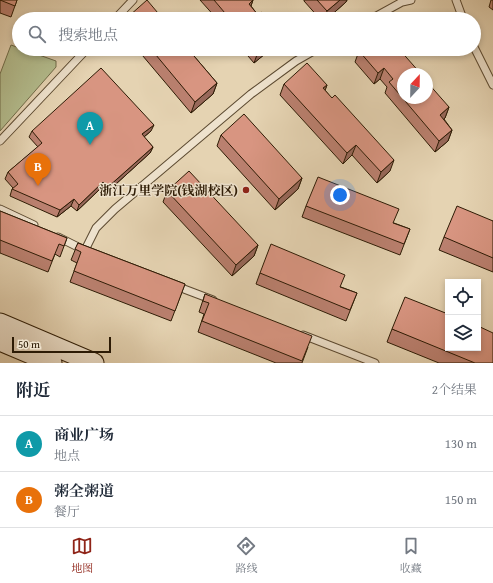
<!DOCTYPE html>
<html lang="zh">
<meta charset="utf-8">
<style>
:root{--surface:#fff;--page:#f6f6f7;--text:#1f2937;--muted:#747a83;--line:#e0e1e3;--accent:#8f2418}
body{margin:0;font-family:"Gentium Book Plus","Noto Serif SC",serif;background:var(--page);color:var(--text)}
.controls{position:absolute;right:12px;bottom:12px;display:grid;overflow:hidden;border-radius:0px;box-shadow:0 2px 6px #0003}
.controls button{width:36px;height:36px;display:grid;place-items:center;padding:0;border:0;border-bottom:1px solid var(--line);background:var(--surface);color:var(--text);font:20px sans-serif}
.compass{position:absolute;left:397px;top:68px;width:36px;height:36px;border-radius:50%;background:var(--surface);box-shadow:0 2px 6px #0003;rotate:22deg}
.scale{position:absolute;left:12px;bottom:10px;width:99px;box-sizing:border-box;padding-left:4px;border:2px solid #2d1b05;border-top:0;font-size:11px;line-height:14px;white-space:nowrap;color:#2d1b05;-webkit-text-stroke:3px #eee2cd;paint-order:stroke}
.you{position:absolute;left:340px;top:195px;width:14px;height:14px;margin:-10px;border:3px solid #fff;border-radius:50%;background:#1a73e8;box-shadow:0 0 0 6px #1a73e833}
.badge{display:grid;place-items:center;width:26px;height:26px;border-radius:50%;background:var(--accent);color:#fff;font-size:13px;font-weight:700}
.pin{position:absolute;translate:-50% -33px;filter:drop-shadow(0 1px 2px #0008)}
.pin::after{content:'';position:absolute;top:21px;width:14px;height:12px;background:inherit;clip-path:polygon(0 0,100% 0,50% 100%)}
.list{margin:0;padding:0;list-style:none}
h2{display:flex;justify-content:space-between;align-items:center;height:52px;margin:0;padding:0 16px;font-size:17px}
h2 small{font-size:13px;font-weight:400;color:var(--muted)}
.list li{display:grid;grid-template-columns:26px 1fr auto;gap:12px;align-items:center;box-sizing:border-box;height:56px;padding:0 16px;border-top:1px solid var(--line)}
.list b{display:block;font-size:15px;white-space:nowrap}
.list p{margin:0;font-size:13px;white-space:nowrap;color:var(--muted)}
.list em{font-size:13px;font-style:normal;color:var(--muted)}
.icon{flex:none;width:22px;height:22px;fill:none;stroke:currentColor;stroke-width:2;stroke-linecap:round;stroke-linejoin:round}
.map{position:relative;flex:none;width:493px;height:363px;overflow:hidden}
.search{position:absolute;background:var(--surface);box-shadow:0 2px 6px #0003;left:12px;right:12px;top:12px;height:44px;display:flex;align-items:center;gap:10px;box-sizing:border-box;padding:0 14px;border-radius:22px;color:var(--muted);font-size:15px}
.sheet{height:164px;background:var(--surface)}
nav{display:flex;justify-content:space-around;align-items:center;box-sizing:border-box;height:56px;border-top:1px solid var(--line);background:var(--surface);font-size:11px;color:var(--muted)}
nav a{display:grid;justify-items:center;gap:2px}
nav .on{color:var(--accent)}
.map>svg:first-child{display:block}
.green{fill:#b3bc8d;stroke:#706c49}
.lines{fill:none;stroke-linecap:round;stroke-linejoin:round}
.service-casing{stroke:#5b4930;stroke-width:9}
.secondary-casing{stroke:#2d1b05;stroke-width:21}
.service{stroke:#eee2cd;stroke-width:7}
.secondary{stroke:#eee2cd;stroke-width:19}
.wall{fill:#ba806f;stroke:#2d1b05}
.shaded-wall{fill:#97685a;stroke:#2d1b05}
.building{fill:#d89581;stroke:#2d1b05}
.poi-dot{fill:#8f2418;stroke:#eee2cd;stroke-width:1.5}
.labels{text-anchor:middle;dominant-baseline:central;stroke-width:3;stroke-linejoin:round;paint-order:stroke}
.poi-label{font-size:13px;font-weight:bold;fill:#2d1b05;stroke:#eee2cd;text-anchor:end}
</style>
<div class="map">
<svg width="493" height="363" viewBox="0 0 493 363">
<rect width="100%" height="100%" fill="#e5d3b2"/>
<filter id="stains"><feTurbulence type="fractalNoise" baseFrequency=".005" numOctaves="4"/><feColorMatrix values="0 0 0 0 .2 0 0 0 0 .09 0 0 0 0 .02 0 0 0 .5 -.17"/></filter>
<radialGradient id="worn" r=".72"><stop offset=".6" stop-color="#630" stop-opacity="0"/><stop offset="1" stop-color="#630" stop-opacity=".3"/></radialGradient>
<!-- green -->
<path class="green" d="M 11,45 L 56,61 L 56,67 L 0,131 L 0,74 Z"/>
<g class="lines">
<!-- service casing -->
<g class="service-casing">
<path id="service" d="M 456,0 L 463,19
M 115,19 L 133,0
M 371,19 L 402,2 L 411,0
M 474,47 L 493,85
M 0,141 L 87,49
M 0,209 L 34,225
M 58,237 L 84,250
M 85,250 L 96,228 L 115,209 L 251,94 L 296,61 L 317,49
M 176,286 L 213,300
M 303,335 L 375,363"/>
</g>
<!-- secondary casing -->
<g class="secondary-casing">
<path id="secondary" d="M 0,323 L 94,363
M 0,341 L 52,363"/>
</g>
<!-- service -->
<use href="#service" class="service"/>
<!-- secondary -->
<use href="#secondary" class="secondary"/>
</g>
<!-- wall -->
<path class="wall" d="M 0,0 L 17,0 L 11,17 L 0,13 Z
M 200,0 L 253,0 L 251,6 L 258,15 L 268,19 L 217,19 Z
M 304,0 L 347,0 L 346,2 L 327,19 L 320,19 L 304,1 Z
M 491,0 L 493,0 L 493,10 L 489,7 Z
M 129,16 L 163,19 L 128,19 Z
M 137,49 L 188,49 L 217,83 L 213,94 L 191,113 Z
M 242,49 L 271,49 L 254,63 Z
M 359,51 L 449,107 L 445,118 L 444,119 L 452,130 L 448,141 L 435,152 L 385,93 L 387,87 L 380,79 L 374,84 L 355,62 Z
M 284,84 L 327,85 L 325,90 L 390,171 L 377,183 L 352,155 L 343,164 L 280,95 Z
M 32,131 L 151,131 L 144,137 L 153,147 L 150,153 L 105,194 L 100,189 L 77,211 L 71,206 L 57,217 L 10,196 L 12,189 L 13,188 L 5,179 L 8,172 L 38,147 L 29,137 Z
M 221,135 L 302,178 L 298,189 L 275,210 L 217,146 Z
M 167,191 L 258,245 L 254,256 L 232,276 L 163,202 Z
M 306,206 L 394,223 L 410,229 L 400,255 L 302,217 Z
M 0,211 L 67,238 L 60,257 L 55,254 L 48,272 L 0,253 Z
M 493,221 L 493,272 L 439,250 L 444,237 Z
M 78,243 L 185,284 L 171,321 L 70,282 L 77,263 L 71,260 Z
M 260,273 L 341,287 L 357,293 L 346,321 L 256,284 Z
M 205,294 L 308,347 L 302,363 L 276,363 L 198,332 L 204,314 L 199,312 Z
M 392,329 L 493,363 L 439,363 L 387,342 Z"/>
<!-- shaded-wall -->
<path class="shaded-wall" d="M 253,0 L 249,11 L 249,4 Z
M 340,0 L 347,0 L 346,2 L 327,19 L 324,19 L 327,11 Z
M 262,49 L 271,49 L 254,63 L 258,52 Z
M 384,68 L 380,79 L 374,84 L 378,73 Z
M 217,83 L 213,94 L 191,113 L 195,102 Z
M 327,85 L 323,96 L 323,88 Z
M 449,107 L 445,118 L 436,126 L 440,115 Z
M 154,125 L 151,131 L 139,141 L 142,134 Z
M 452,130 L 448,141 L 435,152 L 439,141 Z
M 356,145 L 352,155 L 343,164 L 347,153 Z
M 153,147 L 150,153 L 105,194 L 108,187 Z
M 394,160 L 390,171 L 377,183 L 381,172 Z
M 302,178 L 298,189 L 275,210 L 279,199 Z
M 103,182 L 100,189 L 77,211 L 79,205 Z
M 74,199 L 71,206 L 57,217 L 60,210 Z
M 258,245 L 254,256 L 232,276 L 236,265 Z"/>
<!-- building -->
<path class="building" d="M 0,0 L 17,0 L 15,6 Z
M 147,0 L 163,19 L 132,19 L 129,16 Z
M 214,0 L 253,0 L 249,4 L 258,15 L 262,12 L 268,19 L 230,19 Z
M 317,0 L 340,0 L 327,11 Z
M 151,49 L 188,49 L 217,83 L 195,102 Z
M 255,49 L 262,49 L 258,52 Z
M 362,49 L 399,49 L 421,74 L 403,74 L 403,98 L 427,98 L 427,82 L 449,107 L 440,115 L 452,130 L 439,141 L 389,82 L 393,79 L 384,68 L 378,73 L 359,51 Z
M 307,63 L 327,85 L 323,88 L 332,98 L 335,95 L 394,160 L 381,172 L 356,145 L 347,153 L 284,84 Z
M 101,68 L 154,125 L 142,134 L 153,147 L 108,187 L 103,182 L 79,205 L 74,199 L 60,210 L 12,189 L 18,184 L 8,172 L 42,143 L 32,131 Z
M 244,114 L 302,178 L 279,199 L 221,135 Z
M 189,171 L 258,245 L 236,265 L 167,191 Z
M 318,177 L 399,209 L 393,223 L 410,229 L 404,244 L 306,206 Z
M 457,206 L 493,221 L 493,258 L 444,237 Z
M 0,211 L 67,238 L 64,246 L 59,244 L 52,261 L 0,240 Z
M 78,243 L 185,284 L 175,311 L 74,271 L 81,252 L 75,249 Z
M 271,244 L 345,275 L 340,287 L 357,293 L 350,310 L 260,273 Z
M 205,294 L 312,336 L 302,361 L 202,321 L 209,303 L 203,301 Z
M 405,297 L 448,314 L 448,348 L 478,348 L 478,326 L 493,333 L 493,363 L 475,363 L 392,329 Z"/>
<!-- markers -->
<circle class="poi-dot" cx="246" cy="190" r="4"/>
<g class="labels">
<!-- poi labels -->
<g class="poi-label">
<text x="238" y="190">浙江万里学院(钱湖校区)</text>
</g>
</g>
<rect width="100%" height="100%" filter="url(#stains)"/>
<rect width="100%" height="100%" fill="url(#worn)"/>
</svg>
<div class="controls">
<button><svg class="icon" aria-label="locate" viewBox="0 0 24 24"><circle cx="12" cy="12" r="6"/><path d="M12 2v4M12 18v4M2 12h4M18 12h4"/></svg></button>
<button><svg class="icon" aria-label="layers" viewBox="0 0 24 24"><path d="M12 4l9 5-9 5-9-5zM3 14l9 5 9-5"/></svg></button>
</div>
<svg class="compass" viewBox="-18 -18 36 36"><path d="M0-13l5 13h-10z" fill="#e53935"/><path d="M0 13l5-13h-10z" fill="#747a83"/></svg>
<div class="scale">50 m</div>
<div class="you"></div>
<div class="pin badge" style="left:90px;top:145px;background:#0f9aa8">A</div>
<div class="pin badge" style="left:38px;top:186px;background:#e8710a">B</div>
<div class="search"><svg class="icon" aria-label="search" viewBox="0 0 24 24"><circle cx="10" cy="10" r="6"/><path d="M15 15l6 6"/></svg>搜索地点</div>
</div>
<section class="sheet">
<h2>附近<small>2个结果</small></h2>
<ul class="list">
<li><span class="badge" style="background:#0f9aa8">A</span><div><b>商业广场</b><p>地点</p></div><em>130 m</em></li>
<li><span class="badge" style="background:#e8710a">B</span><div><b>粥全粥道</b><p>餐厅</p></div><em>150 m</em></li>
</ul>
</section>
<nav>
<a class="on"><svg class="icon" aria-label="map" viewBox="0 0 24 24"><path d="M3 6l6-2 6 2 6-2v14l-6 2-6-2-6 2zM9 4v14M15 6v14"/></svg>地图</a>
<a><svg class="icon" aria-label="directions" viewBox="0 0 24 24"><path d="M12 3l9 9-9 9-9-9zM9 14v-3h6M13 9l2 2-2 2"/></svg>路线</a>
<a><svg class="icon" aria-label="saved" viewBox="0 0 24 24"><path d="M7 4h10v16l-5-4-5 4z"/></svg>收藏</a>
</nav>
